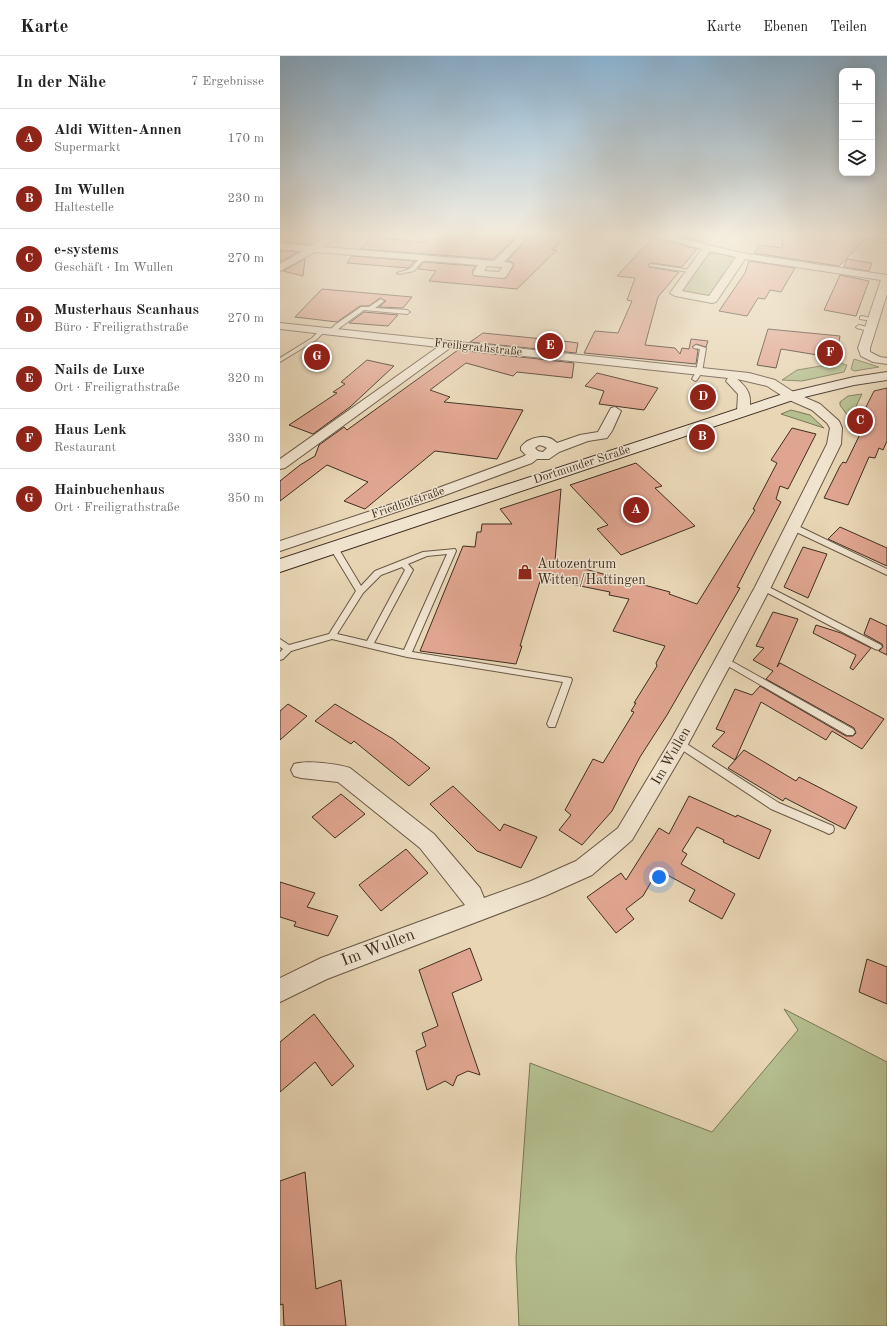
<!DOCTYPE html>
<html lang="de">
<meta charset="utf-8">
<style>
:root{--surface:#fff;--page:#f2f2f2;--text:#222;--muted:#767676;--line:#e0e0e0;--accent:#8f2418}
body{margin:0;font-family:"Old Standard TT",serif;background:var(--page);color:var(--text)}
.controls{position:absolute;right:12px;top:12px;display:grid;overflow:hidden;border-radius:8px;box-shadow:0 2px 10px #0003}
.controls button{width:36px;height:36px;display:grid;place-items:center;padding:0;border:0;border-bottom:1px solid var(--line);background:var(--surface);color:var(--text);font:20px sans-serif}
.you{position:absolute;left:379px;top:821px;width:14px;height:14px;margin:-10px;border:3px solid #fff;border-radius:50%;background:#1a73e8;box-shadow:0 0 0 6px #1a73e833}
.badge{display:grid;place-items:center;width:26px;height:26px;border-radius:50%;background:var(--accent);color:#fff;font-size:13px;font-weight:700}
.pin{position:absolute;translate:-50% -50%;border:2px solid #fff;box-shadow:0 1px 4px #0006}
.list{margin:0;padding:0;list-style:none}
h2{display:flex;justify-content:space-between;align-items:center;height:52px;margin:0;padding:0 16px;font-size:17px}
h2 small{font-size:13px;font-weight:400;color:var(--muted)}
.list li{display:grid;grid-template-columns:26px 1fr auto;gap:12px;align-items:center;box-sizing:border-box;height:60px;padding:0 16px;border-top:1px solid var(--line)}
.list b{display:block;font-size:15px;white-space:nowrap}
.list p{margin:0;font-size:13px;white-space:nowrap;color:var(--muted)}
.list em{font-size:13px;font-style:normal;color:var(--muted)}
.icon{flex:none;width:22px;height:22px;fill:none;stroke:currentColor;stroke-width:2;stroke-linecap:round;stroke-linejoin:round}
.map{position:relative;flex:none;width:607px;height:1270px;overflow:hidden}
header{display:flex;align-items:center;gap:24px;box-sizing:border-box;height:56px;padding:0 20px;background:var(--surface);border-bottom:1px solid var(--line)}
header strong{font-size:19px}
nav{display:flex;gap:22px;margin-inline-start:auto;font-size:14px}
main{display:flex}
aside{flex:1;background:var(--surface)}
.map>svg:first-child{display:block}
.green{fill:#b4be8e;stroke:#7a7658}
.building{fill:#e0a590;stroke:#3f2e21}
.lines{fill:none;stroke-linecap:round;stroke-linejoin:round}
.lane-casing{stroke:#695846;stroke-width:2}
.street-casing{stroke:#695846;stroke-width:2}
.secondary-casing{stroke:#3f2e21;stroke-width:2}
.lane{fill:#f0e4cf;fill-rule:evenodd}
.street{fill:#f0e4cf;fill-rule:evenodd}
.secondary{fill:#f0e4cf;fill-rule:evenodd}
.rail{stroke:#3f2e21;stroke-width:1.5;stroke-dasharray:4 4;stroke-linecap:butt}
.labels{text-anchor:middle;dominant-baseline:central;stroke-width:3;stroke-linejoin:round;paint-order:stroke}
.far-street-label{font-size:12px;fill:#3f2e21;stroke:#f0e4cf}
.poi-label{font-size:14px;fill:#3f2e21;stroke:#f0e4cf;text-anchor:start}
.street-label{font-size:14px;fill:#3f2e21;stroke:#f0e4cf}
.near-street-label{font-size:17px;fill:#3f2e21;stroke:#f0e4cf}
</style>
<header>
<strong>Karte</strong>
<nav><a>Karte</a><a>Ebenen</a><a>Teilen</a></nav>
</header>
<main>
<aside>
<h2>In der Nähe<small>7 Ergebnisse</small></h2>
<ul class="list">
<li><span class="badge">A</span><div><b>Aldi Witten-Annen</b><p>Supermarkt</p></div><em>170 m</em></li>
<li><span class="badge">B</span><div><b>Im Wullen</b><p>Haltestelle</p></div><em>230 m</em></li>
<li><span class="badge">C</span><div><b>e-systems</b><p>Geschäft · Im Wullen</p></div><em>270 m</em></li>
<li><span class="badge">D</span><div><b>Musterhaus Scanhaus</b><p>Büro · Freiligrathstraße</p></div><em>270 m</em></li>
<li><span class="badge">E</span><div><b>Nails de Luxe</b><p>Ort · Freiligrathstraße</p></div><em>320 m</em></li>
<li><span class="badge">F</span><div><b>Haus Lenk</b><p>Restaurant</p></div><em>330 m</em></li>
<li><span class="badge">G</span><div><b>Hainbuchenhaus</b><p>Ort · Freiligrathstraße</p></div><em>350 m</em></li>
</ul>
</aside>
<div class="map">
<svg width="607" height="1270" viewBox="0 0 607 1270">
<rect width="100%" height="100%" fill="#e8d6b5"/>
<filter id="stains"><feTurbulence type="fractalNoise" baseFrequency=".005" numOctaves="4"/><feColorMatrix values="0 0 0 0 .2 0 0 0 0 .09 0 0 0 0 .02 0 0 0 .5 -.17"/></filter>
<radialGradient id="worn" r=".72"><stop offset=".6" stop-color="#630" stop-opacity="0"/><stop offset="1" stop-color="#630" stop-opacity=".3"/></radialGradient>
<!-- green -->
<path class="green" d="M 432,197 L 454,200 L 457,203 L 433,239 L 427,240 L 403,236 L 401,233 L 427,198 Z
M 574,303 L 599,311 L 574,315 L 571,313 Z
M 559,307 L 567,309 L 564,316 L 522,325 L 502,324 L 517,314 Z
M 582,338 L 570,363 L 560,349 L 560,346 L 568,340 Z
M 511,354 L 530,359 L 544,372 L 501,358 Z
M 504,953 L 607,1006 L 607,1270 L 239,1270 L 236,1202 L 250,1007 L 432,1076 L 518,974 Z"/>
<!-- building -->
<path class="building" d="M 9,180 L 38,180 L 29,188 L 3,186 Z
M 162,180 L 237,180 L 213,203 L 80,193 L 91,181 L 144,186 L 150,182 L 162,183 Z
M 250,180 L 287,180 L 272,194 L 277,194 L 237,233 L 149,225 L 156,215 L 138,213 L 143,206 L 195,210 L 192,216 L 194,220 L 226,222 L 234,209 L 232,206 L 227,205 Z
M 398,180 L 426,180 L 422,186 Z
M 503,180 L 579,180 L 586,183 L 559,210 L 474,197 L 479,189 L 502,192 Z
M 375,182 L 417,193 L 402,211 L 371,207 L 368,209 L 369,211 L 399,216 L 378,241 L 365,289 L 395,292 L 400,298 L 402,292 L 409,293 L 411,283 L 428,285 L 426,291 L 416,288 L 412,291 L 418,294 L 416,308 L 304,297 L 315,275 L 338,277 L 352,245 L 347,244 L 355,222 L 337,220 L 365,190 Z
M 0,195 L 18,196 L 0,206 Z
M 72,200 L 135,205 L 128,212 L 67,207 Z
M 25,203 L 23,220 L 3,215 Z
M 567,203 L 592,207 L 589,215 L 564,211 Z
M 469,205 L 515,212 L 501,236 L 490,234 L 485,243 L 478,242 L 467,260 L 439,255 L 465,217 Z
M 560,219 L 589,225 L 576,260 L 544,254 Z
M 42,233 L 132,241 L 123,252 L 99,251 L 106,245 L 100,242 L 89,250 L 80,250 L 57,266 L 15,261 Z
M 84,256 L 118,259 L 108,270 L 69,267 Z
M 488,273 L 560,280 L 556,302 L 501,293 L 496,312 L 477,309 Z
M 203,277 L 283,285 L 298,287 L 296,297 L 190,286 Z
M 178,294 L 294,307 L 292,322 L 237,316 L 233,320 L 186,307 L 150,334 L 170,341 L 164,346 L 243,354 L 217,403 L 155,395 L 85,453 L 64,445 L 88,426 L 47,409 L 0,445 L 0,425 L 20,409 L 35,400 L 39,389 L 64,371 L 67,374 Z
M 87,304 L 114,310 L 70,351 L 33,378 L 9,369 L 57,337 L 53,336 L 65,328 L 61,326 Z
M 317,317 L 378,332 L 364,354 L 319,348 L 324,335 L 305,330 Z
M 607,332 L 607,385 L 603,394 L 599,392 L 595,402 L 589,401 L 568,449 L 544,442 L 560,410 L 563,406 L 566,407 L 582,374 L 575,373 L 594,335 Z
M 512,372 L 536,378 L 508,433 L 500,430 L 496,443 L 501,446 L 457,531 L 460,532 L 387,659 L 360,701 L 332,755 L 302,789 L 279,774 L 291,759 L 285,754 L 313,703 L 323,707 L 354,656 L 351,655 L 356,647 L 354,647 L 377,610 L 376,607 L 385,590 L 333,575 L 349,543 L 329,539 L 330,536 L 261,522 L 240,590 L 242,590 L 236,608 L 140,595 L 183,490 L 195,491 L 197,476 L 201,476 L 202,468 L 232,468 L 220,453 L 281,433 L 275,505 L 390,536 L 389,538 L 417,548 L 475,454 L 473,453 L 497,407 L 491,404 Z
M 356,407 L 382,430 L 375,432 L 415,470 L 341,499 L 317,473 L 328,469 L 290,429 Z
M 560,471 L 607,492 L 607,510 L 548,483 Z
M 523,491 L 547,498 L 528,542 L 504,531 Z
M 493,556 L 518,563 L 497,611 L 500,607 L 604,663 L 582,693 L 552,675 L 546,684 L 481,646 L 455,704 L 432,690 L 445,676 L 436,673 L 455,633 L 472,639 L 480,630 L 566,680 L 573,680 L 576,677 L 574,672 L 486,623 L 493,615 L 473,604 L 484,592 L 476,590 Z
M 590,562 L 607,570 L 607,599 L 599,595 L 603,591 L 602,588 L 584,578 Z
M 536,569 L 561,577 L 591,592 L 573,614 L 570,612 L 576,599 L 533,577 Z
M 8,648 L 27,660 L 0,684 L 0,655 Z
M 55,648 L 113,683 L 150,712 L 129,730 L 74,685 L 71,688 L 35,665 Z
M 464,694 L 516,725 L 519,721 L 577,751 L 565,773 L 505,742 L 503,745 L 448,712 Z
M 173,730 L 220,775 L 224,768 L 257,781 L 241,812 L 197,795 L 150,748 Z
M 61,738 L 85,758 L 55,782 L 32,761 Z
M 409,740 L 456,761 L 457,759 L 491,774 L 479,803 L 443,786 L 444,784 L 417,771 L 402,795 L 407,798 L 401,808 L 455,838 L 442,863 L 409,845 L 415,834 L 378,814 L 363,840 L 346,853 L 354,863 L 336,877 L 307,841 L 341,817 L 346,824 L 379,772 L 389,778 Z
M 126,793 L 148,817 L 101,855 L 79,829 Z
M 0,826 L 35,837 L 27,851 L 58,860 L 48,880 L 14,870 L 16,866 L 0,861 Z
M 190,892 L 202,924 L 172,937 L 200,1019 L 188,1015 L 177,1020 L 173,1030 L 165,1025 L 147,1034 L 136,995 L 146,990 L 142,977 L 158,970 L 139,914 Z
M 587,903 L 607,911 L 607,948 L 579,936 Z
M 34,958 L 74,1010 L 52,1030 L 35,1006 L 0,1036 L 0,986 Z
M 25,1116 L 36,1233 L 61,1224 L 66,1270 L 4,1270 L 3,1248 L 0,1249 L 0,1125 Z"/>
<g class="lines">
<!-- lane casing -->
<g class="lane-casing">
<path id="lane" d="M 580,180 L 589,180 L 607,185 L 607,187 Z
M 141,201 L 145,202 L 134,215 L 119,218 L 117,217 L 130,213 Z
M 371,208 L 410,214 L 412,215 L 410,216 L 369,210 L 369,209 Z
M 101,243 L 104,245 L 95,252 L 127,254 L 130,256 L 127,258 L 84,254 L 54,276 L 49,275 L 55,269 L 81,251 L 89,251 Z
M 582,260 L 595,263 L 592,265 L 580,263 L 580,261 Z
M 579,269 L 591,272 L 592,273 L 589,275 L 577,272 L 576,271 Z
M 41,273 L 46,274 L 36,284 L 0,306 L 0,302 L 32,282 Z
M 416,289 L 426,292 L 422,316 L 417,324 L 415,325 L 412,323 L 416,316 L 420,293 L 414,292 L 413,291 Z
M 510,469 L 516,469 L 607,513 L 607,519 L 510,473 Z
M 51,490 L 57,490 L 81,530 L 95,515 L 143,496 L 175,493 L 176,495 L 132,596 L 291,622 L 292,624 L 275,671 L 269,671 L 267,668 L 283,626 L 127,601 L 52,583 L 11,595 L 3,603 L 0,604 L 0,596 L 3,593 L 0,591 L 0,583 L 9,589 L 49,578 L 76,535 L 50,492 ZM 167,498 L 124,594 L 94,587 L 133,514 L 128,508 L 147,500 ZM 122,511 L 125,514 L 87,585 L 57,578 L 83,537 L 101,519 Z
M 483,528 L 601,589 L 602,591 L 598,594 L 595,593 L 480,533 L 479,531 L 480,529 Z
M 444,601 L 573,673 L 575,676 L 573,679 L 567,679 L 441,606 L 440,604 L 441,602 Z
M 399,683 L 499,747 L 553,770 L 554,773 L 553,776 L 549,778 L 545,776 L 491,753 L 396,690 L 394,687 L 396,684 Z"/>
</g>
<!-- street casing -->
<g class="street-casing">
<path id="street" d="M 48,180 L 59,180 L 43,191 L 214,205 L 239,180 L 249,180 L 224,206 L 231,207 L 233,209 L 226,221 L 222,222 L 194,219 L 193,217 L 198,209 L 35,196 L 0,215 L 0,208 L 23,195 L 0,193 L 0,187 L 31,190 ZM 207,210 L 222,211 L 219,216 L 204,215 Z
M 373,180 L 390,180 L 462,197 L 607,219 L 607,238 L 590,292 L 590,296 L 600,301 L 607,302 L 607,308 L 593,306 L 581,300 L 578,292 L 601,224 L 465,203 L 436,246 L 432,247 L 395,240 L 390,237 L 422,193 ZM 430,195 L 456,201 L 429,240 L 402,235 Z
M 0,267 L 469,317 L 495,324 L 515,337 L 540,348 L 559,365 L 562,372 L 561,388 L 491,531 L 453,604 L 406,692 L 352,784 L 312,819 L 265,840 L 47,923 L 0,946 L 0,922 L 41,902 L 185,849 L 140,792 L 58,726 L 21,722 L 14,720 L 11,714 L 14,708 C 27,704 57,708 70,712 L 154,778 L 200,832 L 204,842 L 251,825 L 296,805 L 338,772 L 392,682 L 435,604 L 475,531 L 547,388 L 550,372 L 547,367 L 532,354 L 507,343 L 487,330 L 457,323 C 469,333 472,340 469,355 L 463,359 L 457,355 L 458,338 L 446,325 L 448,322 L 170,292 L 5,412 L 0,413 L 0,403 L 158,291 L 0,273 Z
M 335,351 L 341,355 L 332,375 L 327,382 L 308,385 L 279,396 L 269,403 L 257,403 L 252,407 L 149,445 L 0,495 L 0,485 L 139,439 L 242,401 L 246,399 L 241,394 L 241,391 C 249,380 268,377 277,387 L 300,379 L 318,376 L 331,352 ZM 259,389 L 263,390 L 267,392 L 263,396 L 258,395 L 255,392 Z"/>
</g>
<!-- secondary casing -->
<g class="secondary-casing">
<path id="secondary" d="M 607,316 L 607,324 L 574,329 L 516,343 L 0,516 L 0,503 L 506,337 L 574,321 Z"/>
</g>
<!-- lane -->
<use href="#lane" class="lane"/>
<!-- street -->
<use href="#street" class="street"/>
<!-- secondary -->
<use href="#secondary" class="secondary"/>
<!-- rail -->
<path class="rail" d="M 600,180 L 607,182"/>
</g>
<!-- sky -->
<linearGradient id="sky" x2="0" y2="1"><stop stop-color="#8ab5d6"/><stop offset="0.5" stop-color="#f5edde"/><stop offset="1" stop-color="#f5edde" stop-opacity="0"/></linearGradient>
<rect width="607" height="358" fill="url(#sky)"/>
<!-- icons -->
<defs>
<g id="shop-bare" transform="scale(1.2)"><path d="M-5-2.5h2.3a2.7 3.5 0 0 1 5.4 0H5L5.5 6h-11ZM-1.5-2.5h3a1.5 2.3 0 0 0-3 0Z" fill="#8f2418" stroke="#f0e4cf" stroke-width="2.5" paint-order="stroke"/></g>
</defs>
<g fill-rule="evenodd">
<use href="#shop-bare" x="245" y="516"/>
</g>
<g class="labels">
<!-- far-street labels -->
<g class="far-street-label">
<text transform="translate(198 292) rotate(6)">Freiligrathstraße</text>
<text transform="translate(302 409) rotate(-18)">Dortmunder Straße</text>
<text transform="translate(128 447) rotate(-19)">Friedhofstraße</text>
</g>
<!-- poi labels -->
<g class="poi-label">
<text x="257" y="508">Autozentrum<tspan x="257" dy="16">Witten/Hattingen</tspan></text>
</g>
<!-- street labels -->
<g class="street-label">
<text transform="translate(391 700) rotate(-60)">Im Wullen</text>
</g>
<!-- near-street labels -->
<g class="near-street-label">
<text transform="translate(98 892) rotate(-21)">Im Wullen</text>
</g>
</g>
<rect width="100%" height="100%" filter="url(#stains)"/>
<rect width="100%" height="100%" fill="url(#worn)"/>
</svg>
<div class="controls">
<button>+</button>
<button>−</button>
<button><svg class="icon" aria-label="layers" viewBox="0 0 24 24"><path d="M12 4l9 5-9 5-9-5zM3 14l9 5 9-5"/></svg></button>
</div>
<div class="you"></div>
<div class="pin badge" style="left:356px;top:454px">A</div>
<div class="pin badge" style="left:422px;top:381px">B</div>
<div class="pin badge" style="left:580px;top:365px">C</div>
<div class="pin badge" style="left:423px;top:341px">D</div>
<div class="pin badge" style="left:270px;top:290px">E</div>
<div class="pin badge" style="left:550px;top:297px">F</div>
<div class="pin badge" style="left:37px;top:301px">G</div>
</div>
</main>
